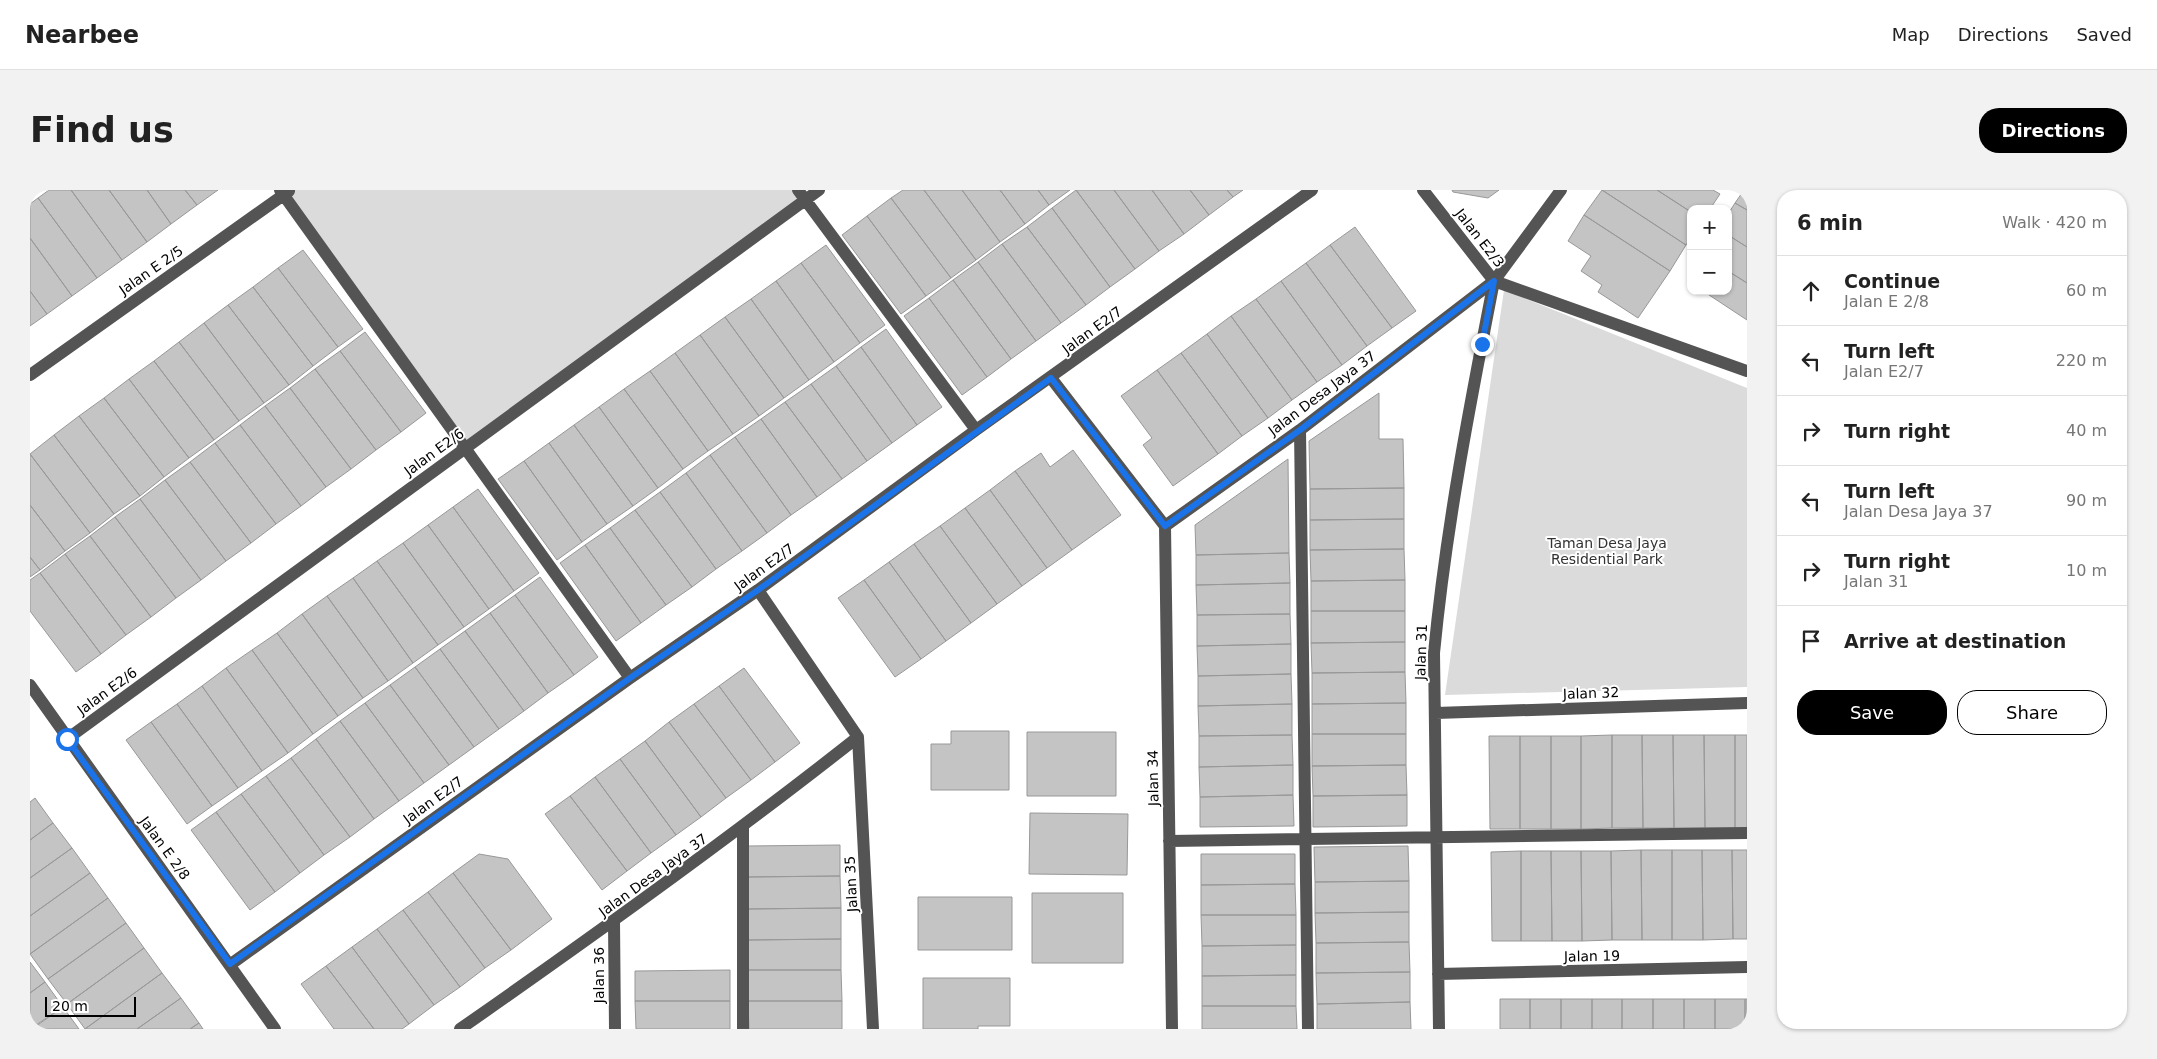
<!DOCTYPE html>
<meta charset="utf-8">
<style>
:root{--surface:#fff;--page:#f2f2f2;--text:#222;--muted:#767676;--line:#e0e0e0;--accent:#000}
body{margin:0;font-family:"DejaVu Sans",sans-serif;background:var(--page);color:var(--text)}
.controls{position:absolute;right:15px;top:15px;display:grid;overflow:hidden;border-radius:10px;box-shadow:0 1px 4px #0004}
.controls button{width:45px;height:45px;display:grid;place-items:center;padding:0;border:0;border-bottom:1px solid var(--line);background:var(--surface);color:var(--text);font:25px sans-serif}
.scale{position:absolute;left:15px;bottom:12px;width:91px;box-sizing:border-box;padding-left:5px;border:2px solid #000;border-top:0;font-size:14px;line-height:18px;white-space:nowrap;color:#000;-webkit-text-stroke:4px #fff;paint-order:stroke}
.stop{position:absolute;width:15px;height:15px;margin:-11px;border:4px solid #1a73e8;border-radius:50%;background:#fff}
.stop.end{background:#1a73e8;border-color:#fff;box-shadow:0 1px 5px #0008}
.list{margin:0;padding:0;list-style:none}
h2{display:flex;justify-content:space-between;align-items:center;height:65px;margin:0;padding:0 20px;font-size:21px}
h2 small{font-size:16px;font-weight:400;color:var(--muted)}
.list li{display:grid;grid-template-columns:32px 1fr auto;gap:15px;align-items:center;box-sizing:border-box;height:70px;padding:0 20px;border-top:1px solid var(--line)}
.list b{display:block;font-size:19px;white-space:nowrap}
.list p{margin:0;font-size:16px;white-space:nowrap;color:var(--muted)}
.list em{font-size:16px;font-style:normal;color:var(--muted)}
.actions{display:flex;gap:10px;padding:15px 20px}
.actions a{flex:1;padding:11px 0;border:1px solid var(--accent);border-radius:20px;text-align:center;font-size:18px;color:var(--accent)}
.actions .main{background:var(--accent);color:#fff}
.icon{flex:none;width:28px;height:28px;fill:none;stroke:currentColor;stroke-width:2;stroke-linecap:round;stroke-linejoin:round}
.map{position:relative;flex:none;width:1717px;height:839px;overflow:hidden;border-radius:20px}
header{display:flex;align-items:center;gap:30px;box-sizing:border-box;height:70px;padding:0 25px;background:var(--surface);border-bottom:1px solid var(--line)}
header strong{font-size:24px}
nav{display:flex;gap:28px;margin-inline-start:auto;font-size:18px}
.intro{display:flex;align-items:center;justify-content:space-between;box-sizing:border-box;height:120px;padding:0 30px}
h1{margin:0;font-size:35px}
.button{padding:12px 22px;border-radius:20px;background:var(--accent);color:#fff;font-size:18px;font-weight:700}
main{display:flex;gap:30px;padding:0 30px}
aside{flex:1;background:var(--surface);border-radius:20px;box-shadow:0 1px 4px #0004}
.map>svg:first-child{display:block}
.green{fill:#dbdbdb}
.building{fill:#c4c4c4;stroke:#989898}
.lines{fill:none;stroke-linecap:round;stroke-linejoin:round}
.minor{stroke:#545454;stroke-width:12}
.route{stroke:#1a73e8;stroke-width:6}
.labels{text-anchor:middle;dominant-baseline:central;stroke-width:4;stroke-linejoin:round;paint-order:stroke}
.street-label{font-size:14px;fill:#000;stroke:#fff}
.park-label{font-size:14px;fill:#323232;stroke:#fff}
</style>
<header>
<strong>Nearbee</strong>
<nav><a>Map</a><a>Directions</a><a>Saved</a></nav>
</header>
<div class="intro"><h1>Find us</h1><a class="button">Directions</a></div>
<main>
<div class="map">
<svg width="1717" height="839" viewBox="0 0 1717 839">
<rect width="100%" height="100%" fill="#fff"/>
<!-- green -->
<path class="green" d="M 260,0 L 768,0 L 775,10 L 436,258 L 253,4 Z
M 1474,100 L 1717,198 L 1717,497 L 1415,505 Z"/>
<!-- building -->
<path class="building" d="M 19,0 L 41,0 L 92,70 L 67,88 L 8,8 Z
M 41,0 L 79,0 L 117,52 L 92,70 Z
M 79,0 L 117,0 L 141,34 L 117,52 Z
M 117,0 L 155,0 L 167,15 L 141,34 Z
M 155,0 L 188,0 L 167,15 Z
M 873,0 L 894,0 L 946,70 L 921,88 L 861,8 Z
M 894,0 L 932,0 L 970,52 L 946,70 Z
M 932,0 L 970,0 L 995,34 L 970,52 Z
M 970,0 L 1008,0 L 1019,15 L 995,34 Z
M 1008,0 L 1040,0 L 1019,15 Z
M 1046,0 L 1084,0 L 1129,61 L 1105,79 Z
M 1046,0 L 1105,79 L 1080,97 L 1022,18 Z
M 1084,0 L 1122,0 L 1154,44 L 1129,61 Z
M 1122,0 L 1160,0 L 1179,25 L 1154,44 Z
M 1160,0 L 1197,0 L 1203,7 L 1179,25 Z
M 1197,0 L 1213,0 L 1203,7 Z
M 1422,0 L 1469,0 L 1458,8 L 1423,2 Z
M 1572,0 L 1656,55 L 1640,81 L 1554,25 Z
M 1572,0 L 1627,0 L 1661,22 L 1661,48 L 1656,55 Z
M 1627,0 L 1683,0 L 1690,4 L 1680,19 L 1661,19 L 1661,22 Z
M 1714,0 L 1717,0 L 1717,20 L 1705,13 Z
M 8,8 L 67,88 L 42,106 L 0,48 L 0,14 Z
M 861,8 L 921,88 L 896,106 L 837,26 Z
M 1705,13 L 1717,20 L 1717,57 L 1698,45 L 1698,24 Z
M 1022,18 L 1080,97 L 1056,115 L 997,37 Z
M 1554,25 L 1640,81 L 1608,128 L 1568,102 L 1572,95 L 1551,81 L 1561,66 L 1538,51 Z
M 837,26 L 896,106 L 871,124 L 812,45 Z
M 997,37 L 1056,115 L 1031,133 L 972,54 Z
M 1325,37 L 1386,121 L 1362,138 L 1300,55 Z
M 1698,45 L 1717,57 L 1717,93 L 1698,81 Z
M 0,48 L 42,106 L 17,124 L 0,101 Z
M 972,54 L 1031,133 L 1006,151 L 948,72 Z
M 796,55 L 855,135 L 830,153 L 771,73 Z
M 1300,55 L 1362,138 L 1337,156 L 1276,73 Z
M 273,60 L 333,139 L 308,157 L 248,78 Z
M 948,72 L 1006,151 L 981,169 L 923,90 Z
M 771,73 L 830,153 L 804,172 L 746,91 Z
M 1276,73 L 1337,156 L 1312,175 L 1251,91 Z
M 248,78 L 308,157 L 283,176 L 223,97 Z
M 1698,81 L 1717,93 L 1717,130 L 1673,101 L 1698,101 Z
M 923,90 L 981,169 L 957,187 L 899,108 Z
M 746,91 L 804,172 L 779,190 L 721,109 Z
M 1251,91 L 1312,175 L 1287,192 L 1226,109 Z
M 223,97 L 283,176 L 259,195 L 198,115 Z
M 0,101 L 17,124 L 0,136 Z
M 899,108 L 957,187 L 932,205 L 874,126 Z
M 721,109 L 779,190 L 754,208 L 695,127 Z
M 1226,109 L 1287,192 L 1262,210 L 1201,126 Z
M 198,115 L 259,195 L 234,213 L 174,133 Z
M 1201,126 L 1262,210 L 1238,228 L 1177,144 Z
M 695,127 L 754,208 L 729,226 L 670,145 Z
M 174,133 L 234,213 L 209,231 L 149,152 Z
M 856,139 L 912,217 L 887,235 L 831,157 Z
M 335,142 L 396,223 L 371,242 L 310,161 Z
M 1177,144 L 1238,228 L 1212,246 L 1151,163 Z
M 670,145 L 729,226 L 703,244 L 645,163 Z
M 149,152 L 209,231 L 184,250 L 124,171 Z
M 831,157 L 887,235 L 862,253 L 806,176 Z
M 310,161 L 371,242 L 346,260 L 285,179 Z
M 645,163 L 703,244 L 678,261 L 620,181 Z
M 1151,163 L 1212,246 L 1188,264 L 1127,180 Z
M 124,171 L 184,250 L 159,268 L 99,189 Z
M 806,176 L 862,253 L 837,271 L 781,194 Z
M 285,179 L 346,260 L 321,279 L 260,198 Z
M 1127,180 L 1188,264 L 1143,296 L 1113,255 L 1122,248 L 1091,206 Z
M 620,181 L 678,261 L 653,279 L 594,199 Z
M 99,189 L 159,268 L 134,287 L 74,208 Z
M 781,194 L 837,271 L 812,289 L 755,212 Z
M 260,198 L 321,279 L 296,297 L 235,216 Z
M 594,199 L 653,279 L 628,298 L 569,217 Z
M 1349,203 L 1349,249 L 1373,249 L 1374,298 L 1280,299 L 1279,251 Z
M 74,208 L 134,287 L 110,306 L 49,226 Z
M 755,212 L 812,289 L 787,307 L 731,229 Z
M 235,216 L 296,297 L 271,316 L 210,235 Z
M 569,217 L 628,298 L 603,316 L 544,235 Z
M 49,226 L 110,306 L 84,324 L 24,245 Z
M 731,229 L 787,307 L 761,325 L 705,247 Z
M 210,235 L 271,316 L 246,334 L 185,253 Z
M 544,235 L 603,316 L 577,334 L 519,253 Z
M 24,245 L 84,324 L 60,343 L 0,264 Z
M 705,247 L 761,325 L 737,343 L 680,265 Z
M 185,253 L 246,334 L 221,353 L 160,272 Z
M 519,253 L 577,334 L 552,352 L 494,271 Z
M 1043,260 L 1091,325 L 1042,360 L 985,281 L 1011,263 L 1020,277 Z
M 0,264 L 60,343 L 35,361 L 0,315 Z
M 680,265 L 737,343 L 712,361 L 656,283 Z
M 1258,269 L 1259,363 L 1166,365 L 1165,335 Z
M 494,271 L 552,352 L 527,370 L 468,289 Z
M 160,272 L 221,353 L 196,371 L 135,290 Z
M 985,281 L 1042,360 L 1017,378 L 960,300 Z
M 656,283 L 712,361 L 686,379 L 630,302 Z
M 135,290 L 196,371 L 171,390 L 110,309 Z
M 1374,298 L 1374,329 L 1280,330 L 1280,299 Z
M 448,299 L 509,383 L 484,401 L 423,317 Z
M 960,300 L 1017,378 L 992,396 L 935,318 Z
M 630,302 L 686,379 L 662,397 L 605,320 Z
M 110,309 L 171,390 L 146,408 L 85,327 Z
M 0,315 L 35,361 L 10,380 L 0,367 Z
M 423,317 L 484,401 L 459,419 L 398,335 Z
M 935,318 L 992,396 L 967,414 L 910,336 Z
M 605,320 L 662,397 L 636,415 L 580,338 Z
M 85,327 L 146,408 L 121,427 L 60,346 Z
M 1374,329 L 1374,359 L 1280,360 L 1280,330 Z
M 398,335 L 459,419 L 434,437 L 373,353 Z
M 910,336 L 967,414 L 941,433 L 884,354 Z
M 580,338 L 636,415 L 611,433 L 555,355 Z
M 60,346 L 121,427 L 96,445 L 35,364 Z
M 373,353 L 434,437 L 408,455 L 347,371 Z
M 884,354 L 941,433 L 916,451 L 859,372 Z
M 555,355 L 611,433 L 586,451 L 530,373 Z
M 1374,359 L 1375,390 L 1281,391 L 1280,360 Z
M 1259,363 L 1260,393 L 1166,395 L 1166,365 Z
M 35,364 L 96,445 L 71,464 L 10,383 Z
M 0,367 L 10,380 L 0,387 Z
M 347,371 L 408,455 L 383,473 L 323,388 Z
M 859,372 L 916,451 L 891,469 L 834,390 Z
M 10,383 L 71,464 L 46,482 L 0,421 L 0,390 Z
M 510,387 L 568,467 L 544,485 L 485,405 Z
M 323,388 L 383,473 L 358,491 L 297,406 Z
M 834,390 L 891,469 L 865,487 L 808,408 Z
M 1375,390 L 1375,421 L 1281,421 L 1281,391 Z
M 1260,393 L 1260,424 L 1167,425 L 1166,395 Z
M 485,405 L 544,485 L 518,503 L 460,423 Z
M 297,406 L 358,491 L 333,508 L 272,424 Z
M 1281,421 L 1375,421 L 1375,452 L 1281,453 Z
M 460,423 L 518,503 L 494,521 L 435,441 Z
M 272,424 L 333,508 L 308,526 L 247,443 Z
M 1260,424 L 1261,454 L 1167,456 L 1167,425 Z
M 435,441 L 494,521 L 469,539 L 410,459 Z
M 247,443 L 308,526 L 283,544 L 222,460 Z
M 1375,452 L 1375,482 L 1282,483 L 1281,453 Z
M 1261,454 L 1261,484 L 1168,486 L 1167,456 Z
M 410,459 L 469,539 L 444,557 L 385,477 Z
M 222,460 L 283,544 L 258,563 L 196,478 Z
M 385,477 L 444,557 L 419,575 L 360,495 Z
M 196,478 L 258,563 L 232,581 L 172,496 Z
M 714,478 L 770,553 L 745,572 L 689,496 Z
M 1375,482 L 1376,513 L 1282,514 L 1282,483 Z
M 1261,484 L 1262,514 L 1168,516 L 1168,486 Z
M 360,495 L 419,575 L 394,593 L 335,513 Z
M 172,496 L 232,581 L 208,598 L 147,514 Z
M 689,496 L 745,572 L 721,590 L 664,514 Z
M 335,513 L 394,593 L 369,611 L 310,531 Z
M 1376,513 L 1376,544 L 1282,544 L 1282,514 Z
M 147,514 L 208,598 L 182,616 L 121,532 Z
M 664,514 L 721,590 L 696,608 L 639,532 Z
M 1262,514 L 1262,545 L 1169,546 L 1168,516 Z
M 310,531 L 369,611 L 344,629 L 286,549 Z
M 121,532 L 182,616 L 157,634 L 96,550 Z
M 639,532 L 696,608 L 671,627 L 615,551 Z
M 921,541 L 979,541 L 979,600 L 901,600 L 901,554 L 921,554 Z
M 997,542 L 1086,542 L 1086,606 L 997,606 Z
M 1282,544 L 1376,544 L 1376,575 L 1282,576 Z
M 1262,545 L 1263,575 L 1169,577 L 1169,546 Z
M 1582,545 L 1582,638 L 1551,639 L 1551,546 Z
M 1582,545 L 1612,545 L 1613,638 L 1582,638 Z
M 1612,545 L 1643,545 L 1644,638 L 1613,638 Z
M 1643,545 L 1674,545 L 1675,638 L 1644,638 Z
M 1674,545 L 1705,545 L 1705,638 L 1675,638 Z
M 1705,545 L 1717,545 L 1717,638 L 1705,638 Z
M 1459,546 L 1490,546 L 1490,639 L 1460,639 Z
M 1490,546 L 1521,546 L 1521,639 L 1490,639 Z
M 1521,546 L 1551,546 L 1551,639 L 1521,639 Z
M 286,549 L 344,629 L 320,647 L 261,568 Z
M 615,551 L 671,627 L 646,645 L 590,569 Z
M 261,568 L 320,647 L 294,665 L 236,586 Z
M 590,569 L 646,645 L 621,663 L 565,587 Z
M 1263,575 L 1263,605 L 1170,607 L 1169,577 Z
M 1376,575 L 1377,605 L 1283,606 L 1282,576 Z
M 236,586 L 294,665 L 270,683 L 211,604 Z
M 565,587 L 621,663 L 597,681 L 540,606 Z
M 211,604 L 270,683 L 245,702 L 186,622 Z
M 1263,605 L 1264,636 L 1170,637 L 1170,607 Z
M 1377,605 L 1377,636 L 1283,637 L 1283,606 Z
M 540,606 L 597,681 L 572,700 L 515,624 Z
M 5,608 L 23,633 L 0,650 L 0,612 Z
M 186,622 L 245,702 L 220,720 L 161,640 Z
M 1000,623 L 1098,624 L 1097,685 L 999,684 Z
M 23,633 L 42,658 L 0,688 L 0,650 Z
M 810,655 L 810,686 L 717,687 L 717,656 Z
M 1378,656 L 1379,691 L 1285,692 L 1284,657 Z
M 42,658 L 60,683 L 0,726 L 0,688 Z
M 1611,660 L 1642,660 L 1642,750 L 1612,750 Z
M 1611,660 L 1612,750 L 1582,750 L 1581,661 Z
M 1642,660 L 1672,660 L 1673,750 L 1642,750 Z
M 1672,660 L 1702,660 L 1703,749 L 1673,750 Z
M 1702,660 L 1717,660 L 1717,749 L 1703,749 Z
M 1491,661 L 1521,661 L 1522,751 L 1491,751 Z
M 1491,661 L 1491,751 L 1462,751 L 1461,662 Z
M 1521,661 L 1551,661 L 1552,751 L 1522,751 Z
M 1551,661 L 1581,661 L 1582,750 L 1552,751 Z
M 449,664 L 478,669 L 522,729 L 481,760 L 423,683 Z
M 1171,664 L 1265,664 L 1265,694 L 1171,695 Z
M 60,683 L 78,708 L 0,764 L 0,726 Z
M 423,683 L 481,760 L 455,778 L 398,702 Z
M 810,686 L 811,718 L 717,719 L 717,687 Z
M 1379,691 L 1379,722 L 1285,723 L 1285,692 Z
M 1265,694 L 1266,725 L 1171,725 L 1171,695 Z
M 398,702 L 455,778 L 430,797 L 373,720 Z
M 1002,703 L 1093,703 L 1093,773 L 1002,773 Z
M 888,707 L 982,707 L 982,760 L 888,760 Z
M 78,708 L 96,733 L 18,789 L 0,764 Z
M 811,718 L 811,749 L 718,750 L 717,719 Z
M 373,720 L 430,797 L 404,815 L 347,739 Z
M 1379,722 L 1379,752 L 1286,753 L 1285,723 Z
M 1171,725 L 1266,725 L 1266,755 L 1172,756 Z
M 96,733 L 114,758 L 37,814 L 18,789 Z
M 347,739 L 404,815 L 379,834 L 322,757 Z
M 811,749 L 811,780 L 718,780 L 718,750 Z
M 1379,752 L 1380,782 L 1286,783 L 1286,753 Z
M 1266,755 L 1266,785 L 1172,786 L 1172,756 Z
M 322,757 L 379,834 L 372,839 L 344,839 L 296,776 Z
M 114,758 L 132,783 L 55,839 L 37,814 Z
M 0,772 L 15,792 L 0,803 Z
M 296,776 L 344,839 L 304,839 L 271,794 Z
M 700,780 L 700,811 L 605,811 L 605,781 Z
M 718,780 L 811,780 L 812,811 L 718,811 Z
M 1380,782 L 1380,812 L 1287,814 L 1286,783 Z
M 132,783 L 151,808 L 107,839 L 55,839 Z
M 1266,785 L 1266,816 L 1172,816 L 1172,786 Z
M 893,788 L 980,788 L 980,836 L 948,836 L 948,839 L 893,839 Z
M 15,792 L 33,817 L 0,839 L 0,803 Z
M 151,808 L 169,833 L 160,839 L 107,839 Z
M 1470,809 L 1500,809 L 1500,839 L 1470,839 Z
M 1500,809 L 1531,809 L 1531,839 L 1500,839 Z
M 1531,809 L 1562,809 L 1562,839 L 1531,839 Z
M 1562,809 L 1592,809 L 1592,839 L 1562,839 Z
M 1592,809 L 1623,809 L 1623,839 L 1592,839 Z
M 1623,809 L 1654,809 L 1654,839 L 1623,839 Z
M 1654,809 L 1685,809 L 1685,839 L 1654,839 Z
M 1685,809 L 1715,809 L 1715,839 L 1685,839 Z
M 1715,809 L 1717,809 L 1717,839 L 1715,839 Z
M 605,811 L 700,811 L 700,839 L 606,839 Z
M 718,811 L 812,811 L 812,839 L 719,839 Z
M 1380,812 L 1381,839 L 1287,839 L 1287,814 Z
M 1172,816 L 1266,816 L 1267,839 L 1172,839 Z
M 33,817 L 49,839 L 2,839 Z
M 169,833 L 173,839 L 160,839 Z"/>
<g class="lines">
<!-- minor -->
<path class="minor" d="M 250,0 L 600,488
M 768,0 L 946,240
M 1393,0 L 1464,91
M 1464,91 L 1717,181
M 0,185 L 259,1
M 1021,188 L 1135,336
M 1270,240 L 1278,839
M 1135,336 L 1270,240 L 1464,91 L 1531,0
M 1135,336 L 1142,839
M 728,400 L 828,547
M 0,495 L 245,839
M 1406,523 L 1717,513
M 828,547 L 843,839
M 37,549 L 789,0
M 713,638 L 713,839
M 1139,651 L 1717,643
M 584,732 L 585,839
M 201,774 L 600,488 L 728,400 L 946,240 L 1282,0
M 1408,784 L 1717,777
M 430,839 C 565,745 699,649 828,547
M 1409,839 L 1404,463 C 1416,337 1440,214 1464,91"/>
</g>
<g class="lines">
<!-- route -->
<path class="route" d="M 37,549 L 200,774 L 600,488 L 728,400 L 1021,188 L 1135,336 L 1270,240 L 1464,91 L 1452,154"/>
</g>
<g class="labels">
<!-- street labels -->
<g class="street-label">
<text transform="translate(1450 48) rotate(52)">Jalan E2/3</text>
<text transform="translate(121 80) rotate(-35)">Jalan E 2/5</text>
<text transform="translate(1062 140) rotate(-36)">Jalan E2/7</text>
<text transform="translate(1292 203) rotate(-37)">Jalan Desa Jaya 37</text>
<text transform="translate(404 262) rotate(-36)">Jalan E2/6</text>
<text transform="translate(734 377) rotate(-36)">Jalan E2/7</text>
<text transform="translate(1391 462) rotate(-88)">Jalan 31</text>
<text transform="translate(77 501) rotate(-36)">Jalan E2/6</text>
<text transform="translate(1561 503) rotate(-2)">Jalan 32</text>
<text transform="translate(1123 588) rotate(-91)">Jalan 34</text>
<text transform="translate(403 610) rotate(-36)">Jalan E2/7</text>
<text transform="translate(135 658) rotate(54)">Jalan E 2/8</text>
<text transform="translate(623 685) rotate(-36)">Jalan Desa Jaya 37</text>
<text transform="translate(821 694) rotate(-93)">Jalan 35</text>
<text transform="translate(1562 766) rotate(-1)">Jalan 19</text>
<text transform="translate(569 785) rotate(-90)">Jalan 36</text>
</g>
<!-- park labels -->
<g class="park-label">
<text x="1577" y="353">Taman Desa Jaya<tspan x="1577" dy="16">Residential Park</tspan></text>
</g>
</g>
</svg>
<div class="controls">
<button>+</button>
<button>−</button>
</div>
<div class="scale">20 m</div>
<div class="stop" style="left:37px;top:549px"></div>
<div class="stop end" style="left:1452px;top:154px"></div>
</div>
<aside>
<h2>6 min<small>Walk · 420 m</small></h2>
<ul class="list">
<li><svg class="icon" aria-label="ahead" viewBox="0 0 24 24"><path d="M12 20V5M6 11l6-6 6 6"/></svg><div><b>Continue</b><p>Jalan E 2/8</p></div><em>60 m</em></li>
<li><svg class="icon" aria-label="left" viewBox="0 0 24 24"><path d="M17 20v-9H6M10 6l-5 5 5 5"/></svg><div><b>Turn left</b><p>Jalan E2/7</p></div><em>220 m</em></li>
<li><svg class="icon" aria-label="right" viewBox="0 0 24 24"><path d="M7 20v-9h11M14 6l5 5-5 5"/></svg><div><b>Turn right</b></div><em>40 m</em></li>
<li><svg class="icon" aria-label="left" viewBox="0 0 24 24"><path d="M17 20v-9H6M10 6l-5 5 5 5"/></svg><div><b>Turn left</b><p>Jalan Desa Jaya 37</p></div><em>90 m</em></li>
<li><svg class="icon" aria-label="right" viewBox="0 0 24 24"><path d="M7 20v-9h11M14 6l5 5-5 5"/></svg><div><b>Turn right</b><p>Jalan 31</p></div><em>10 m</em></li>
<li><svg class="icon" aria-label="arrive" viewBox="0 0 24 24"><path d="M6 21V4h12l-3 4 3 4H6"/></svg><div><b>Arrive at destination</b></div></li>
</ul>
<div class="actions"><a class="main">Save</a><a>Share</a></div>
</aside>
</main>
